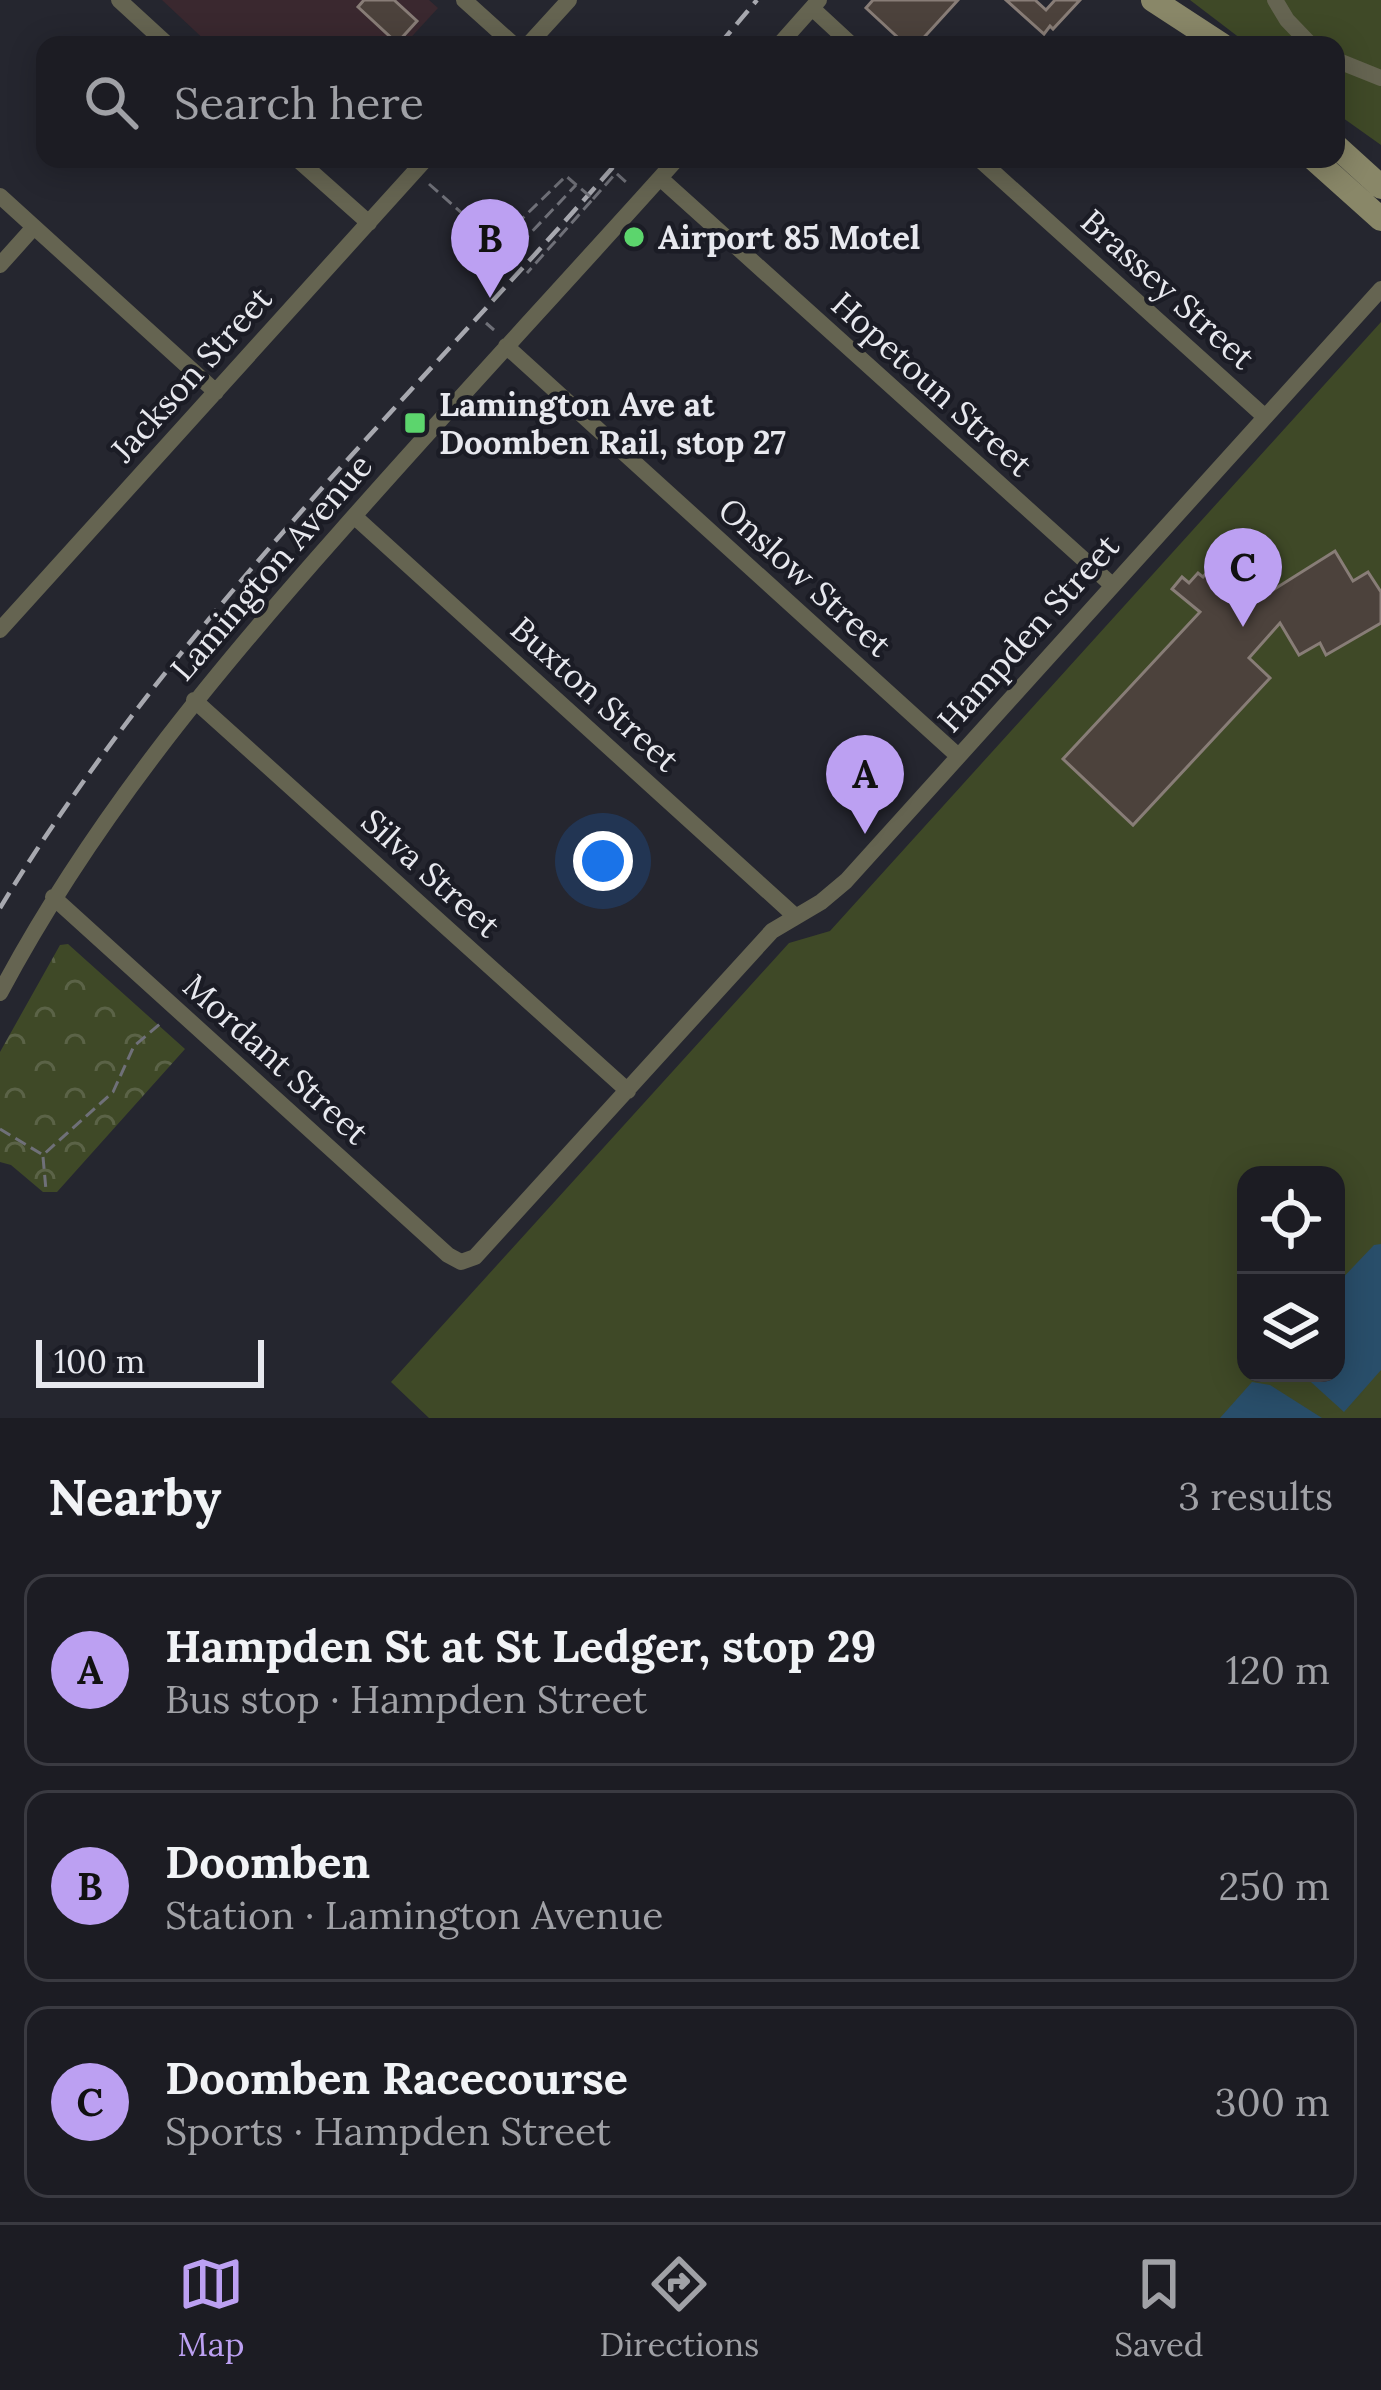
<!DOCTYPE html>
<meta charset="utf-8">
<style>
:root{--surface:#1c1c23;--page:#25252b;--text:#f1f3f6;--muted:#a0a1a6;--line:#3a3a41;--accent:#bca0f2}
body{margin:0;font-family:Lora,serif;background:var(--page);color:var(--text)}
.controls{position:absolute;right:36px;bottom:36px;display:grid;overflow:hidden;border-radius:24px;box-shadow:0 6px 30px #0003}
.controls button{width:108px;height:108px;display:grid;place-items:center;padding:0;border:0;border-bottom:3px solid var(--line);background:var(--surface);color:var(--text);font:60px sans-serif}
.scale{position:absolute;left:36px;bottom:30px;width:228px;box-sizing:border-box;padding-left:12px;border:6px solid #e7e8ee;border-top:0;font-size:33px;line-height:42px;white-space:nowrap;color:#e7e8ee;-webkit-text-stroke:9px #1b1c25;paint-order:stroke}
.you{position:absolute;left:603px;top:861px;width:42px;height:42px;margin:-30px;border:9px solid #fff;border-radius:50%;background:#1a73e8;box-shadow:0 0 0 18px #1a73e833}
.badge{display:grid;place-items:center;width:78px;height:78px;border-radius:50%;background:var(--accent);color:#111;font-size:39px;font-weight:700}
.pin{position:absolute;translate:-50% -99px;filter:drop-shadow(0 3px 6px #0008)}
.pin::after{content:'';position:absolute;top:63px;width:42px;height:36px;background:inherit;clip-path:polygon(0 0,100% 0,50% 100%)}
.list{margin:0;padding:0;list-style:none}
h2{display:flex;justify-content:space-between;align-items:center;height:156px;margin:0;padding:0 48px;font-size:51px}
h2 small{font-size:39px;font-weight:400;color:var(--muted)}
.list li{display:grid;grid-template-columns:78px 1fr auto;gap:36px;align-items:center;box-sizing:border-box;height:192px;margin:0 24px 24px;padding:0 24px;border:3px solid var(--line);border-radius:24px}
.list b{display:block;font-size:45px;white-space:nowrap}
.list p{margin:0;font-size:39px;white-space:nowrap;color:var(--muted)}
.list em{font-size:39px;font-style:normal;color:var(--muted)}
.icon{flex:none;width:66px;height:66px;fill:none;stroke:currentColor;stroke-width:2;stroke-linecap:round;stroke-linejoin:round}
.map{position:relative;flex:none;width:1381px;height:1418px;overflow:hidden}
.search{position:absolute;background:var(--surface);box-shadow:0 6px 30px #0003;left:36px;right:36px;top:36px;height:132px;display:flex;align-items:center;gap:30px;box-sizing:border-box;padding:0 42px;border-radius:24px;color:var(--muted);font-size:45px}
.sheet{height:804px;background:var(--surface)}
nav{display:flex;justify-content:space-around;align-items:center;box-sizing:border-box;height:168px;border-top:3px solid var(--line);background:var(--surface);font-size:33px;color:var(--muted)}
nav a{display:grid;justify-items:center;gap:6px}
nav .on{color:var(--accent)}
.map>svg:first-child{display:block}
.education{fill:#3a282f}
.grass{fill:#3f4927;fill-rule:evenodd}
.park{fill:url(#park-crowns)}
.water{fill:#294e6a}
.building{fill:#4c423c;stroke:#887d77;stroke-width:3}
.lines{fill:none;stroke-linecap:round;stroke-linejoin:round}
.path{stroke:#6f7078;stroke-width:3;stroke-dasharray:12 6;stroke-linecap:butt}
.minor{stroke:#656451;stroke-width:16}
.secondary{stroke:#898768;stroke-width:24}
.rail{stroke:#a7a8af;stroke-width:4.5;stroke-dasharray:18 9;stroke-linecap:butt}
.path-bridge{stroke:#6f7078;stroke-width:3;stroke-dasharray:12 6;stroke-linecap:butt}
.poi-dot{fill:#5cd56d;stroke:#1b1c25;stroke-width:4.5}
.labels{text-anchor:middle;dominant-baseline:central;stroke-width:9;stroke-linejoin:round;paint-order:stroke}
.poi-label{font-size:33px;font-weight:bold;fill:#e7e8ee;stroke:#1b1c25;text-anchor:start}
.street-label{font-size:33px;fill:#e7e8ee;stroke:#1b1c25}
</style>
<div class="map">
<svg width="1381" height="1418" viewBox="0 0 1381 1418">
<defs>
<pattern id="park-crowns" width="20" height="18" patternUnits="userSpaceOnUse" patternTransform="scale(3)"><rect width="20" height="18" fill="#3f4927"/><path d="M2 6a3 3 0 1 1 6 0M12 15a3 3 0 1 1 6 0" fill="none" stroke="#5b6347"/></pattern>
</defs>
<rect width="100%" height="100%" fill="#25262f"/>
<!-- education -->
<path class="education" d="M 162,0 L 429,0 L 438,8 L 404,45 L 210,45 Z"/>
<!-- grass -->
<path class="grass" d="M 1190,0 L 1381,0 L 1381,145 L 1336,113 L 1336,45 L 1249,45 Z
M 1381,322 L 1381,1418 L 429,1418 L 391,1382 L 789,943 L 830,931 ZM 1246,1175 L 1336,1175 L 1336,1373 L 1246,1373 Z"/>
<!-- park -->
<path class="park" d="M 68,944 L 185,1049 L 57,1192 L 43,1192 L 11,1165 L 0,1162 L 0,1052 L 60,945 Z"/>
<!-- water -->
<path class="water" d="M 1381,1244 L 1381,1370 L 1344,1412 L 1301,1373 L 1336,1373 L 1336,1285 L 1374,1245 Z
M 1252,1382 L 1270,1385 L 1322,1418 L 1220,1418 Z"/>
<!-- building -->
<path class="building" d="M 364,0 L 394,0 L 417,21 L 397,43 L 358,7 Z
M 873,0 L 958,0 L 917,45 L 906,45 L 866,8 Z
M 1006,0 L 1035,0 L 1046,10 L 1055,0 L 1080,0 L 1053,29 L 1050,26 L 1044,34 Z
M 1231,545 L 1260,570 L 1273,590 L 1335,551 L 1353,581 L 1368,572 L 1381,592 L 1381,623 L 1326,655 L 1320,643 L 1299,655 L 1280,623 L 1249,658 L 1270,678 L 1133,825 L 1063,759 L 1200,612 L 1172,589 L 1182,577 L 1189,583 L 1198,573 L 1203,577 Z"/>
<g class="lines">
<!-- path -->
<path class="path" d="M 429,184 L 490,238
M 593,199 L 616,173 L 628,184
M 508,257 L 576,185
M 486,323 L 494,330
M 0,1129 L 43,1155 L 113,1092 L 134,1046 L 161,1023
M 43,1157 L 46,1190"/>
<!-- minor -->
<path class="minor" d="M 119,0 L 168,45
M 464,0 L 514,45
M 1275,0 L 1287,20 L 1311,45
M 812,8 L 852,45
M 528,45 L 569,0
M 779,45 L 819,0
M 1336,60 L 1381,78
M 297,159 L 369,223
M 979,159 L 1264,416
M 660,178 L 1112,585
M 0,196 L 216,392
M 0,265 L 34,227
M 506,346 L 957,755
M 354,516 L 795,916
M 0,630 L 426,159
M 194,700 L 628,1091
M 53,897 L 448,1255 L 461,1262 L 475,1257 L 772,931 L 821,902 L 846,881 L 1381,289
M 0,993 C 91,822 212,676 340,532 C 451,406 565,284 677,159"/>
<!-- secondary -->
<path class="secondary" d="M 1153,0 L 1222,45
M 1336,146 L 1381,187
M 1314,159 L 1381,219"/>
<!-- rail -->
<path class="rail" d="M 719,45 L 757,0
M 0,908 C 169,629 406,404 620,159"/>
<!-- path-bridge -->
<path class="path-bridge" d="M 490,238 L 496,244 L 566,176 L 593,199 L 527,273"/>
</g>
<!-- markers -->
<g class="poi-dot">
<circle cx="634" cy="237" r="12"/>
<rect x="403" y="411" width="24" height="24" rx="6"/>
</g>
<g class="labels">
<!-- poi labels -->
<g class="poi-label">
<text x="658" y="237">Airport 85 Motel</text>
<text x="439" y="404">Lamington Ave at<tspan x="439" dy="38">Doomben Rail, stop 27</tspan></text>
</g>
<!-- street labels -->
<g class="street-label">
<text transform="translate(1168 289) rotate(42)">Brassey Street</text>
<text transform="translate(191 374) rotate(-48)">Jackson Street</text>
<text transform="translate(932 384) rotate(42)">Hopetoun Street</text>
<text transform="translate(271 567) rotate(-49)">Lamington Avenue</text>
<text transform="translate(805 577) rotate(42)">Onslow Street</text>
<text transform="translate(1028 633) rotate(-48)">Hampden Street</text>
<text transform="translate(595 694) rotate(42)">Buxton Street</text>
<text transform="translate(431 873) rotate(42)">Silva Street</text>
<text transform="translate(276 1059) rotate(42)">Mordant Street</text>
</g>
</g>
</svg>
<div class="controls">
<button><svg class="icon" aria-label="locate" viewBox="0 0 24 24"><circle cx="12" cy="12" r="6"/><path d="M12 2v4M12 18v4M2 12h4M18 12h4"/></svg></button>
<button><svg class="icon" aria-label="layers" viewBox="0 0 24 24"><path d="M12 4l9 5-9 5-9-5zM3 14l9 5 9-5"/></svg></button>
</div>
<div class="scale">100 m</div>
<div class="you"></div>
<div class="pin badge" style="left:865px;top:834px">A</div>
<div class="pin badge" style="left:490px;top:298px">B</div>
<div class="pin badge" style="left:1243px;top:627px">C</div>
<div class="search"><svg class="icon" aria-label="search" viewBox="0 0 24 24"><circle cx="10" cy="10" r="6"/><path d="M15 15l6 6"/></svg>Search here</div>
</div>
<section class="sheet">
<h2>Nearby<small>3 results</small></h2>
<ul class="list">
<li><span class="badge">A</span><div><b>Hampden St at St Ledger, stop 29</b><p>Bus stop · Hampden Street</p></div><em>120 m</em></li>
<li><span class="badge">B</span><div><b>Doomben</b><p>Station · Lamington Avenue</p></div><em>250 m</em></li>
<li><span class="badge">C</span><div><b>Doomben Racecourse</b><p>Sports · Hampden Street</p></div><em>300 m</em></li>
</ul>
</section>
<nav>
<a class="on"><svg class="icon" aria-label="map" viewBox="0 0 24 24"><path d="M3 6l6-2 6 2 6-2v14l-6 2-6-2-6 2zM9 4v14M15 6v14"/></svg>Map</a>
<a><svg class="icon" aria-label="directions" viewBox="0 0 24 24"><path d="M12 3l9 9-9 9-9-9zM9 14v-3h6M13 9l2 2-2 2"/></svg>Directions</a>
<a><svg class="icon" aria-label="saved" viewBox="0 0 24 24"><path d="M7 4h10v16l-5-4-5 4z"/></svg>Saved</a>
</nav>
